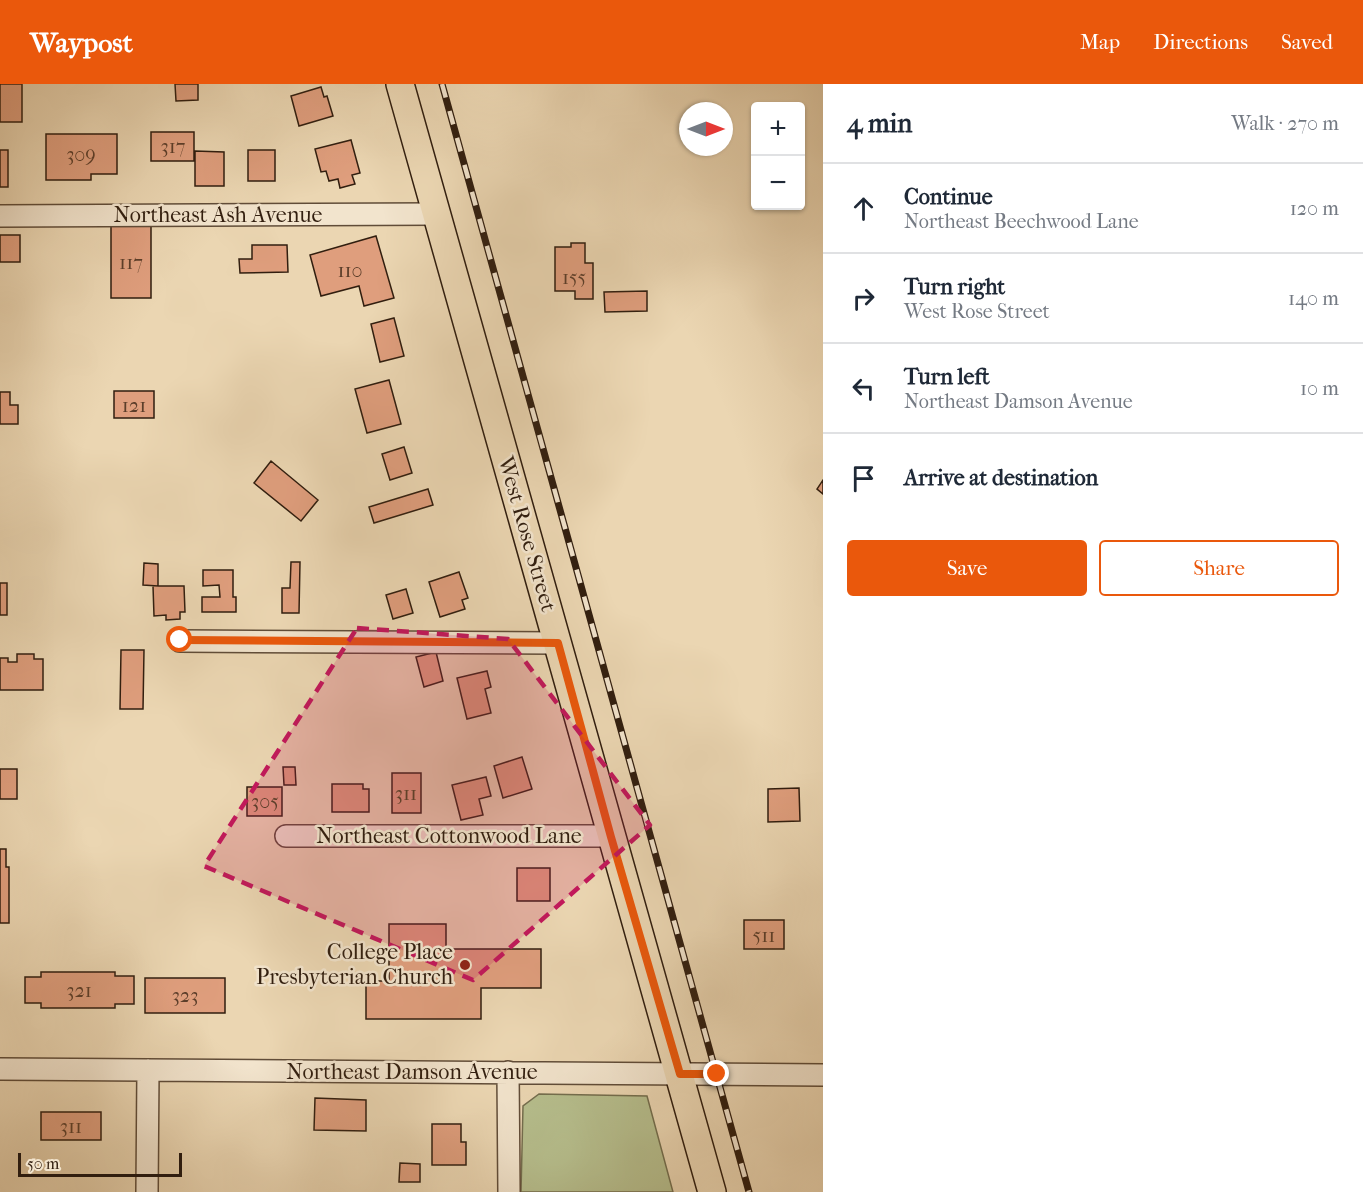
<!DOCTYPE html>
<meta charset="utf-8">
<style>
:root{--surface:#fff;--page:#f2f2f3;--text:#1f2937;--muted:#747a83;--line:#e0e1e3;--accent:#ea580c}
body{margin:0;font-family:"IM FELL French Canon",serif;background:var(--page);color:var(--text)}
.controls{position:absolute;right:18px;top:18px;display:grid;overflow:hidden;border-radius:6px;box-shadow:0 2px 4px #0004}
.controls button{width:54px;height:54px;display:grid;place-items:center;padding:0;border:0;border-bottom:2px solid var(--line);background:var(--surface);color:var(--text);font:30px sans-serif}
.compass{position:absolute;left:679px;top:18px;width:54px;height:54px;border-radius:50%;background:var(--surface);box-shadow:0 2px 4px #0004;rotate:90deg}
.scale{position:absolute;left:18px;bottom:15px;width:164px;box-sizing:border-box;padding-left:6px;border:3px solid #311e0f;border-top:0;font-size:16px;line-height:21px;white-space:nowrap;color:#311e0f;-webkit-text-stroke:4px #f2e4cd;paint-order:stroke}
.stop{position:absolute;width:18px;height:18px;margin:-14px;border:4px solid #ea580c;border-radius:50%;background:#fff}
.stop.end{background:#ea580c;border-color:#fff;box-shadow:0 2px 6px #0008}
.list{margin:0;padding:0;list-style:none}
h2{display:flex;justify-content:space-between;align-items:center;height:78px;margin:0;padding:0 24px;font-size:26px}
h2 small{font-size:20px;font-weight:400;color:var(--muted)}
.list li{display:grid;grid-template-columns:39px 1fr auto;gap:18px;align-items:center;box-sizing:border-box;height:90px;padding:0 24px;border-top:2px solid var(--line)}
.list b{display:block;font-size:22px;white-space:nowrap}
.list p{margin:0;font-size:20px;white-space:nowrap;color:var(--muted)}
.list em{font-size:20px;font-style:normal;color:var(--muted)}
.actions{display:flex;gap:12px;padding:18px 24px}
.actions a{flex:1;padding:14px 0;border:2px solid var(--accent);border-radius:6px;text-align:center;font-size:21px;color:var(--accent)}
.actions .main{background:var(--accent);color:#fff}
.icon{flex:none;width:33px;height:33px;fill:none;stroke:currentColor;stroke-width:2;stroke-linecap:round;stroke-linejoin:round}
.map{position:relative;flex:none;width:823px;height:1108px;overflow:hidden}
header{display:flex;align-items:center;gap:36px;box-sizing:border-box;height:84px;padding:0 30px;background:var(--accent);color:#fff}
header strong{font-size:28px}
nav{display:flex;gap:33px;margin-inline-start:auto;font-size:21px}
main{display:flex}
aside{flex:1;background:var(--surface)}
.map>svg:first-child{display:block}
.green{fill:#b6be8d;stroke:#746e4e;stroke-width:1.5}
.building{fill:#df9e7d;stroke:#311e0f;stroke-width:1.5}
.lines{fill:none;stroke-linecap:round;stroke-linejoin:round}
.minor-casing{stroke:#604c38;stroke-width:24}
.major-casing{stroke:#311e0f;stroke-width:30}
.minor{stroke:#f2e4cd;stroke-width:21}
.major{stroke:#ebd6b2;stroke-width:27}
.rail-casing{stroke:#311e0f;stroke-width:7}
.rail{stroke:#f2e4cd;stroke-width:4.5;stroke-dasharray:14;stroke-linecap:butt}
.route{stroke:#ea580c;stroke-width:8}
.marked{fill:#c2185b;fill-opacity:0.2;stroke:#c2185b;stroke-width:4.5;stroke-dasharray:12 8;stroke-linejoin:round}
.poi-dot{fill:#8f2418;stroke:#f2e4cd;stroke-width:2}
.labels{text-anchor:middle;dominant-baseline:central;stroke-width:5;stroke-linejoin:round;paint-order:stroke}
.number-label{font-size:20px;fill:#5c3e2a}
.street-label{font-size:22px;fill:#311e0f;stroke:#f2e4cd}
.poi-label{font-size:22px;fill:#311e0f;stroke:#f2e4cd;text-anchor:end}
</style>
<header>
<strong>Waypost</strong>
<nav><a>Map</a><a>Directions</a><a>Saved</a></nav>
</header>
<main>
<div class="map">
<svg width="823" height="1108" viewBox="0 0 823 1108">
<rect width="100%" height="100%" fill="#ebd6b2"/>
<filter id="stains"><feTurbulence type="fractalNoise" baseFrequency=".00333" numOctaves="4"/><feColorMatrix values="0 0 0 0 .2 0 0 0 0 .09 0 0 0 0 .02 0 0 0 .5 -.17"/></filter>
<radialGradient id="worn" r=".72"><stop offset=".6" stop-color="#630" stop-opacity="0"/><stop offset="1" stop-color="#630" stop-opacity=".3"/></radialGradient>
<!-- green -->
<path class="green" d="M 539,1010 L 647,1012 L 673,1108 L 521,1108 L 523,1022 Z"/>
<!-- building -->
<path class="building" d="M 0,0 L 22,0 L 22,38 L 0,38 Z
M 175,0 L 198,0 L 198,16 L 176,17 Z
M 321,3 L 324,13 L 327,12 L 333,32 L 299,42 L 291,12 Z
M 151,48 L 194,48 L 194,77 L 151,77 Z
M 46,50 L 117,50 L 117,90 L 91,90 L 91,96 L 46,96 Z
M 351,56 L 360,89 L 352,91 L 355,100 L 340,104 L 338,95 L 329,97 L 326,87 L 321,88 L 315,65 Z
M 0,66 L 8,66 L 8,103 L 0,103 Z
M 248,66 L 275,66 L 275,97 L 248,97 Z
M 195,67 L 224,68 L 224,102 L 195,102 Z
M 111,141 L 151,141 L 151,214 L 111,214 Z
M 0,151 L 20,151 L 20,178 L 0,178 Z
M 376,152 L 394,214 L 364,222 L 359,202 L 321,212 L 310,171 Z
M 571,159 L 585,159 L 585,179 L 593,179 L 593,215 L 575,215 L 575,207 L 555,207 L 555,163 L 571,163 Z
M 252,161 L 287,161 L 288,188 L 240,189 L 239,175 L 252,175 Z
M 647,207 L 647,227 L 605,228 L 604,208 Z
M 394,234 L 404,272 L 380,278 L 371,240 Z
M 389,296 L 401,340 L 367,349 L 355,305 Z
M 114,307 L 154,307 L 154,334 L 114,334 Z
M 0,308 L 10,308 L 10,321 L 18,321 L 18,340 L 0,340 Z
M 404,363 L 412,389 L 390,396 L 382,370 Z
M 271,377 L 318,416 L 301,437 L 254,399 Z
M 823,396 L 823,410 L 817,405 Z
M 428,405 L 433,421 L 374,439 L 369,423 Z
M 291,478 L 300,478 L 299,529 L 282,529 L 282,504 L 290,504 Z
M 144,479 L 158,480 L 158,502 L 143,501 Z
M 203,486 L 233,486 L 233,513 L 236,513 L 236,528 L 202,528 L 202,513 L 220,513 L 219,501 L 203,502 Z
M 459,488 L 468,514 L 462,516 L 465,525 L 440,533 L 429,498 Z
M 0,499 L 7,499 L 7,531 L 0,531 Z
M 153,502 L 184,502 L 185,528 L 180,528 L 180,535 L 166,536 L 166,531 L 154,532 Z
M 406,505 L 413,529 L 393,535 L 386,511 Z
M 121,566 L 144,566 L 143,625 L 120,625 Z
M 436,568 L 443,597 L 424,603 L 416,573 Z
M 17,570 L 34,570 L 34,575 L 43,575 L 43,606 L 0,606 L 0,574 L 8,574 L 8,578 L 17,578 Z
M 487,587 L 491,603 L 485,605 L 491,629 L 467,635 L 457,594 Z
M 522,673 L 532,705 L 503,714 L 494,682 Z
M 283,683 L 295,683 L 296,701 L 284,701 Z
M 0,685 L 17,685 L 17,715 L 0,715 Z
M 392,689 L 421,689 L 421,729 L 392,729 Z
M 486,693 L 491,712 L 479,715 L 483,731 L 461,736 L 452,701 Z
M 332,700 L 363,700 L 363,705 L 369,705 L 369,728 L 332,728 Z
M 247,703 L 282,703 L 282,732 L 247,732 Z
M 799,704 L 800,737 L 768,738 L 768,705 Z
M 0,765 L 6,765 L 6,783 L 9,783 L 9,839 L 0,839 Z
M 517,784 L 550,784 L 550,817 L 517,817 Z
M 744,836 L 784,836 L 784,865 L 744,865 Z
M 389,840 L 446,840 L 446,865 L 541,865 L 541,904 L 481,904 L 481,935 L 366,935 L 366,897 L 389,897 Z
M 41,888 L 115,888 L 115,892 L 134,892 L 134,920 L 115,920 L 115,924 L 41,924 L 41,919 L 25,919 L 25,893 L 41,893 Z
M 145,894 L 225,894 L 225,929 L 145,929 Z
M 315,1014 L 366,1016 L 366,1047 L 314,1046 Z
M 41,1028 L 101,1028 L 101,1056 L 41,1056 Z
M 432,1040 L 461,1040 L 461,1058 L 466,1058 L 466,1081 L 432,1081 Z
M 400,1079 L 420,1080 L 420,1098 L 399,1098 Z"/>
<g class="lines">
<!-- minor casing -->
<g class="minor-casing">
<path id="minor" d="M 0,132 L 436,130
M 180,557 L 558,559
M 286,752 L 611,752
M 0,985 L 823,991
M 508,988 L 509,1108
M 147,1108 L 148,986"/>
</g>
<!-- major casing -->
<g class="major-casing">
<path id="major" d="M 400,0 L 712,1108"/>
</g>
<!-- minor -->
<use href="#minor" class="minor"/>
<!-- major -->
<use href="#major" class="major"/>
<!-- rail casing -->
<g class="rail-casing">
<path id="rail" d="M 442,0 L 749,1108"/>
</g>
<!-- rail -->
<use href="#rail" class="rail"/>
</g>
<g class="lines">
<!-- route -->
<path class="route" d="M 180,556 L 558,559 L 611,753 L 680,990 L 717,990"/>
</g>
<!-- marked area -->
<path class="marked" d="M 357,544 L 508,555 L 650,741 L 473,896 L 204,782 Z"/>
<!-- markers -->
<circle class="poi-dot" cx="465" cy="881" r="6"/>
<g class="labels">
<!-- number labels -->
<g class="number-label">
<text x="173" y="62">317</text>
<text x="81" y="70">309</text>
<text x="131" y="178">117</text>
<text x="350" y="186">110</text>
<text x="574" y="193">155</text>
<text x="134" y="321">121</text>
<text x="406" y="709">311</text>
<text x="265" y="717">305</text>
<text x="764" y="851">511</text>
<text x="79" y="906">321</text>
<text x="185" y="911">323</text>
<text x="71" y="1042">311</text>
</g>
<!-- street labels -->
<g class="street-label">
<text x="218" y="131">Northeast Ash Avenue</text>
<text transform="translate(527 450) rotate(74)">West Rose Street</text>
<text x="449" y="752">Northeast Cottonwood Lane</text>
<text x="412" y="988">Northeast Damson Avenue</text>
</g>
<!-- poi labels -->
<g class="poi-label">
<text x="453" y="868">College Place<tspan x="453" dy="25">Presbyterian Church</tspan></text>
</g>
</g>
<rect width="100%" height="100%" filter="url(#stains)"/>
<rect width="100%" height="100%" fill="url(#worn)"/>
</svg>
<div class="controls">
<button>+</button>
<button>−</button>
</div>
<svg class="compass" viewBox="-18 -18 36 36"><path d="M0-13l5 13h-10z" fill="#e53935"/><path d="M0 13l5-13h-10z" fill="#747a83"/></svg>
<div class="scale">50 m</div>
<div class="stop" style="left:180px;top:556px"></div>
<div class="stop end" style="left:717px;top:990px"></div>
</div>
<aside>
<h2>4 min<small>Walk · 270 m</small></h2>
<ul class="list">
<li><svg class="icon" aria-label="ahead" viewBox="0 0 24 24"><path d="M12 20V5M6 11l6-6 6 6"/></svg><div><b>Continue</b><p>Northeast Beechwood Lane</p></div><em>120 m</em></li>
<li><svg class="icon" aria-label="right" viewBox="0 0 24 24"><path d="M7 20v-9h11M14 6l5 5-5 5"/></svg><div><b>Turn right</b><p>West Rose Street</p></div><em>140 m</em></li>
<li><svg class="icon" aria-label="left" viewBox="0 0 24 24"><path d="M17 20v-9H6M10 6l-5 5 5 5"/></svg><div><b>Turn left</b><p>Northeast Damson Avenue</p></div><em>10 m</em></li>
<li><svg class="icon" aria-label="arrive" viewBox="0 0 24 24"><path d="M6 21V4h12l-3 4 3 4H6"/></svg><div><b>Arrive at destination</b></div></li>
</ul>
<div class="actions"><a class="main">Save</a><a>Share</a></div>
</aside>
</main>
